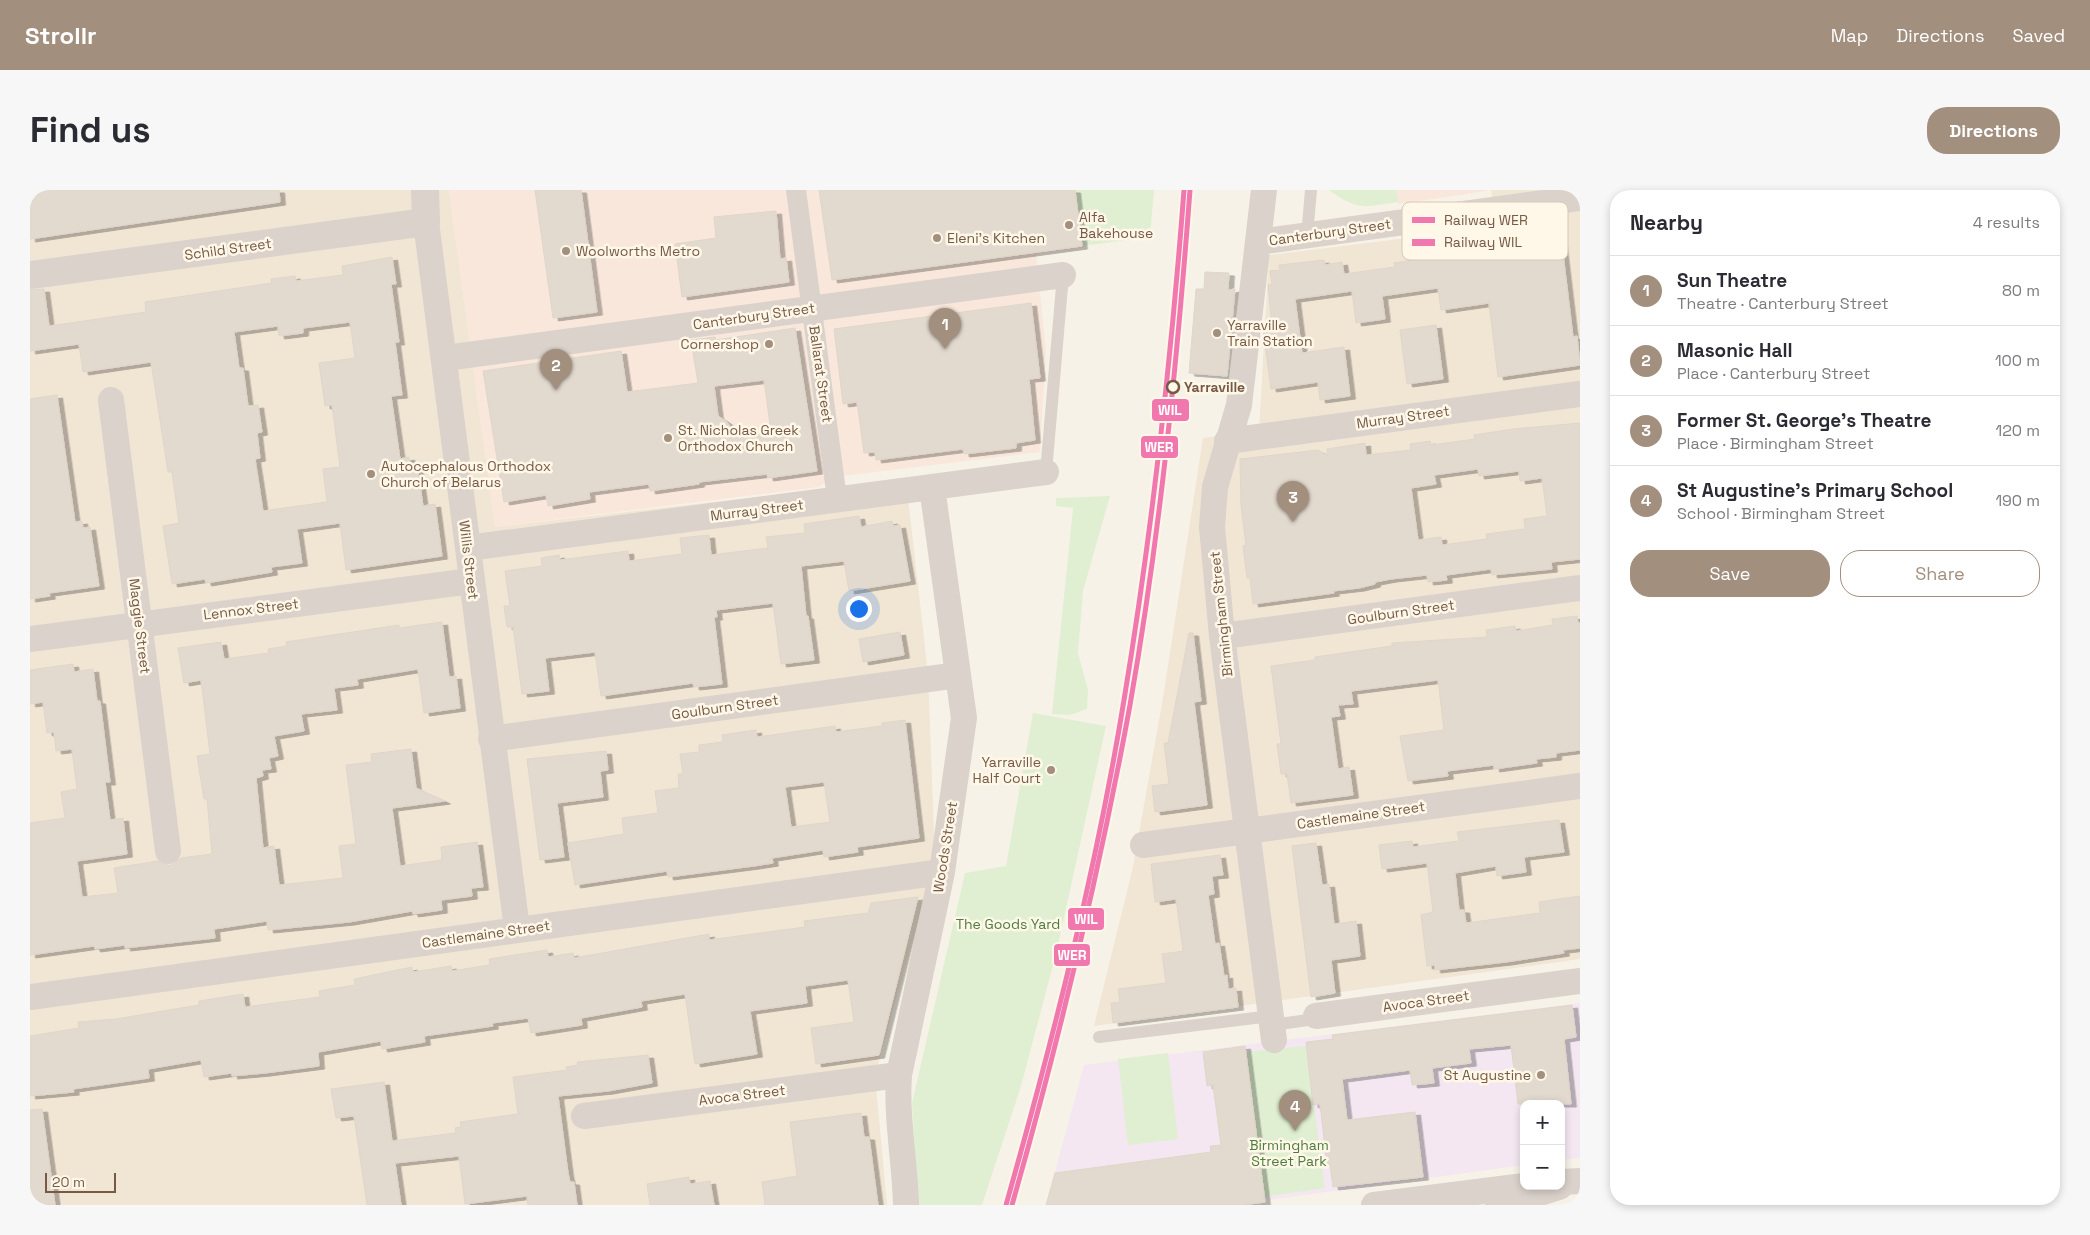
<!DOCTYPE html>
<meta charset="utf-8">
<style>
:root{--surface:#fff;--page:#f7f7f7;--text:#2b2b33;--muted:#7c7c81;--line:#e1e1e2;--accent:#a38f7e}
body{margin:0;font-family:"Space Grotesk",sans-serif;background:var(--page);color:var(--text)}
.controls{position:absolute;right:15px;bottom:15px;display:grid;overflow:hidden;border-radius:10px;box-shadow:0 2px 8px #0003}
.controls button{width:45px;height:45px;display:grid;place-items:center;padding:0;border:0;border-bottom:1px solid var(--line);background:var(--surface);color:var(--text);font:25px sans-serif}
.scale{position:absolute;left:15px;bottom:12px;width:71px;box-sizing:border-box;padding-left:5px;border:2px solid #765a46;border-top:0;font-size:14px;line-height:18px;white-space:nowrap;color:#765a46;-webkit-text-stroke:4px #fff7e8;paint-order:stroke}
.you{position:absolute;left:828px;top:418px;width:18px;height:18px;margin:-12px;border:4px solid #fff;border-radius:50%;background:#1a73e8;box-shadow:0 0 0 8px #1a73e833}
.badge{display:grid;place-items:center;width:32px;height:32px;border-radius:50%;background:var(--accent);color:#fff;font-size:16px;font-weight:700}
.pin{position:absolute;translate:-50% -41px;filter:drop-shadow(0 1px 2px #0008)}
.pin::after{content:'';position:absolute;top:26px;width:18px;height:15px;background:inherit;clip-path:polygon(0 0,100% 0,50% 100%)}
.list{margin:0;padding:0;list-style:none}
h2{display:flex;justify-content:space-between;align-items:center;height:65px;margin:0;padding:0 20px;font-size:21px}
h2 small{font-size:16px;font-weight:400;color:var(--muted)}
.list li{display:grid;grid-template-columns:32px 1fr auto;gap:15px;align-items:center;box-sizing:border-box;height:70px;padding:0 20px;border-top:1px solid var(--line)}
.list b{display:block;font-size:19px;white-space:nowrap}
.list p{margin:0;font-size:16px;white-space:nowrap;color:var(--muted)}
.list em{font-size:16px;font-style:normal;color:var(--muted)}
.actions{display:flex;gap:10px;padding:15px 20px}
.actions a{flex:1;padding:11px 0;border:1px solid var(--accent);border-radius:20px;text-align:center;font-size:18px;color:var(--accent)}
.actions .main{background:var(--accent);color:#fff}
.map{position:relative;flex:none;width:1550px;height:1015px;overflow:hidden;border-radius:20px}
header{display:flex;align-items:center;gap:30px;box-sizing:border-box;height:70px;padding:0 25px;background:var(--accent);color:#fff}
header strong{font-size:24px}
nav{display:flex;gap:28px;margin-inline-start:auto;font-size:18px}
.intro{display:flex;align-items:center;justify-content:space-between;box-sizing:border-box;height:120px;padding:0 30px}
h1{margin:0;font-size:35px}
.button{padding:12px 22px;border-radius:20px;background:var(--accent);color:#fff;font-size:18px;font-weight:700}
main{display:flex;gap:30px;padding:0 30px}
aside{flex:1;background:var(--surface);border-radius:20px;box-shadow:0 2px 8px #0003}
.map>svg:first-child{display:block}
.residential{fill:#f1e5d4}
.commercial{fill:#f8e7da}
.education{fill:#f4e7f1}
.green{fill:#e0efd1}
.building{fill:#e3dacf;stroke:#e0d5c9;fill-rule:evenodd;filter:url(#shadow)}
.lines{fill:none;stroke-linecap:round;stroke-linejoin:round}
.service{stroke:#dad2cb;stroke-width:12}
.pedestrian{stroke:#dad2cb;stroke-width:20}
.minor{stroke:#dad2cb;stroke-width:26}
.tertiary{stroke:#dad2cb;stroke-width:28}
.secondary{stroke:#dad2cb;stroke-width:28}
.rail-1-casing{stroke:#fff7e8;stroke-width:9}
.rail-2-casing{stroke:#fff7e8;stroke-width:9}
.rail-1{stroke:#f178af;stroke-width:5}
.rail-2{stroke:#f178af;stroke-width:5}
.poi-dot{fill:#a38f7e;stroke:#fff7e8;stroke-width:2}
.stop-dot{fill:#fff7e8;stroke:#765a46;stroke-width:2.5}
.labels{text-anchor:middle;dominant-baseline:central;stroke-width:5;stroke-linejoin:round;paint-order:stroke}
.poi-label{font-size:14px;fill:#765a46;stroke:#fff7e8;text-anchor:start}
.street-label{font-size:14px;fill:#765a46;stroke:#fff7e8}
.stop-label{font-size:14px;font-weight:bold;fill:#765a46;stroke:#fff7e8;text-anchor:start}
.park-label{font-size:14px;fill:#4c7d3e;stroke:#fff7e8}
.key{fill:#fff7e8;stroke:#d6c8b7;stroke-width:1}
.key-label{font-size:14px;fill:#765a46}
.line-badge{stroke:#fff7e8;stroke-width:2}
.badge-label{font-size:14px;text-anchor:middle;font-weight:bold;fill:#fff}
</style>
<header>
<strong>Strollr</strong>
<nav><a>Map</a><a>Directions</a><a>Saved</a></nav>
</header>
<div class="intro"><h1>Find us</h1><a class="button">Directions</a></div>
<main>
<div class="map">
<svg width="1550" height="1015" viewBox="0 0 1550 1015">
<defs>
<filter id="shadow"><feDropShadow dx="5.5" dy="3" stdDeviation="0" flood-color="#0004"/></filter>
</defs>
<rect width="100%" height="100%" fill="#f7f2e7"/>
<!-- residential -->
<path class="residential" d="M 0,0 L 419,0 L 465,337 L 876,290 L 898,484 L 905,671 L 845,885 L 857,1015 L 0,1015 Z
M 1461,0 L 1550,0 L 1550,769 L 1064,836 L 1103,677 L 1133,508 L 1173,248 L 1229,241 L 1239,65 L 1466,37 Z"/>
<!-- commercial -->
<path class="commercial" d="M 419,0 L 1047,0 L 1055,57 L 1006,64 L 1016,161 L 1010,262 L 804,287 L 789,297 L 465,337 Z
M 1366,0 L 1457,0 L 1457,1 L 1368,14 Z"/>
<!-- education -->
<path class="education" d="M 1550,813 L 1550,968 L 1531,970 L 1531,914 L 1494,914 L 1494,975 L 1202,1015 L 1016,1015 L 1054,875 Z"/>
<!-- green -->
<path class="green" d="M 1045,0 L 1124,0 L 1120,47 L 1052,56 Z
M 1299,0 L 1366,0 L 1368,12 C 1334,17 1328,21 1299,0 Z
M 1080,306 L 1053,401 L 1048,463 L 1058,500 L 1057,519 L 1040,525 L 1022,524 L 1043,318 L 1026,316 L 1026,308 Z
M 1003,523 L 1076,536 L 1026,764 L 991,896 L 952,1015 L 888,1015 L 882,913 L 935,683 L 976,676 Z
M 1276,856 L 1295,998 L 1234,1007 L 1215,862 Z
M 1138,863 L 1148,949 L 1098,955 L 1088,869 Z"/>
<!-- building -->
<path class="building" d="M 0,0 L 249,0 L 250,12 L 0,49 Z
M 505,0 L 551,0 L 567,122 L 523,128 Z
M 789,0 L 1045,0 L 1052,56 L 802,90 Z
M 746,21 L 750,69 L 756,68 L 759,92 L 652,107 L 645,54 L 686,48 L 684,27 Z
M 1531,47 L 1543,147 L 1547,146 L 1550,175 L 1468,187 L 1459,113 L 1411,120 L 1408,98 L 1352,106 L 1355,129 L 1326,133 L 1322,101 L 1265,109 L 1272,163 L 1314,157 L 1320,206 L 1290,210 L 1288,192 L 1241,199 L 1233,139 L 1233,136 L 1242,137 L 1238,95 L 1242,94 L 1240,81 L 1250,80 L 1249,75 L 1294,70 L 1295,75 L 1312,72 L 1314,84 L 1365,77 L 1364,73 L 1446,60 L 1445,53 L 1463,51 L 1463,55 L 1481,54 Z
M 362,67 L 366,94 L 361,94 L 369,152 L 365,152 L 372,205 L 361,206 L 370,269 L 379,267 L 380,275 L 387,274 L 393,316 L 405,314 L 412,366 L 316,380 L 310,333 L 267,339 L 272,373 L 241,377 L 242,382 L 176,393 L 175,389 L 142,394 L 133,336 L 149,333 L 142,282 L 138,282 L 121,172 L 53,182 L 49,154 L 0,161 L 0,100 L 14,99 L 19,136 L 116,122 L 115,112 L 242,93 L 241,89 L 265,86 L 266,91 L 313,85 L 312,76 ZM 320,132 L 325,168 L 289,173 L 295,216 L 302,215 L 310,277 L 293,279 L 297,312 L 233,321 L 225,269 L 230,268 L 227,243 L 232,242 L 228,215 L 218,216 L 213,178 L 209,178 L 204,142 L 248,136 L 249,146 L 273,143 L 273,138 Z
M 1175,82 L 1199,83 L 1198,100 L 1205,99 L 1197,186 L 1159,183 L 1166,99 L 1174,99 Z
M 1001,113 L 1010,188 L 999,189 L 1005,250 L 986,253 L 986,258 L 934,264 L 933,259 L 846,270 L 845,262 L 834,263 L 827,212 L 813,214 L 804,139 Z
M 1406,135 L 1413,189 L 1377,194 L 1370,140 Z
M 765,138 L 787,281 L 738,288 L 737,284 L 669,292 L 669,294 L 620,301 L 619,294 L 559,302 L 560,309 L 518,316 L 516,305 L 474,312 L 453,181 L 591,161 L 597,202 L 668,193 L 661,150 L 685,147 L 686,150 ZM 734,190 L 741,242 L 707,247 L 697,232 L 688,226 L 684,196 Z
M 27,205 L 45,332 L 52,331 L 53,338 L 60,337 L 69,396 L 19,403 L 20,406 L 0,409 L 0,209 Z
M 1550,233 L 1550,369 L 1521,372 L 1522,379 L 1462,385 L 1461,379 L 1416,385 L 1417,390 L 1398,392 L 1397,385 L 1361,389 L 1345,392 L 1345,394 L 1329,398 L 1303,401 L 1304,403 L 1223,414 L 1220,388 L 1217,388 L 1213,356 L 1216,355 L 1211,315 L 1210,269 L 1288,260 L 1298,266 L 1297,259 L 1335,253 L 1336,265 L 1381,260 L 1380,254 L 1400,251 L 1401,255 L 1445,249 L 1444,245 L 1483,239 ZM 1448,279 L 1449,286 L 1489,281 L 1490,291 L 1512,288 L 1517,326 L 1494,329 L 1495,339 L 1456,344 L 1457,349 L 1412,355 L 1411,347 L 1388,350 L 1381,298 L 1406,294 L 1404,285 Z
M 829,326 L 831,337 L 862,331 L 863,336 L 870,335 L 880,391 L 819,401 L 814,371 L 771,376 L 776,426 L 778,426 L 784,470 L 751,474 L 743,413 L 686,420 L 687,427 L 684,427 L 692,494 L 664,497 L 663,493 L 571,506 L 565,462 L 515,468 L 519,501 L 492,504 L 483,437 L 477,437 L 474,416 L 480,416 L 475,381 L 512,376 L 511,368 L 529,365 L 530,370 L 598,361 L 599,371 L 652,364 L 650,348 L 679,345 L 681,365 L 738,358 L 736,347 L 775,343 L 774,334 Z
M 1547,426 L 1548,433 L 1550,433 L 1550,560 L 1526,563 L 1526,567 L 1506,569 L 1507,573 L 1464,579 L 1464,575 L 1417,581 L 1418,586 L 1378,591 L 1370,546 L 1414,540 L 1408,490 L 1321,501 L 1323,514 L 1308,515 L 1310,526 L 1301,527 L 1308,579 L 1319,577 L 1323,605 L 1261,613 L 1257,584 L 1251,584 L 1247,554 L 1251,554 L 1241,476 L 1285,470 L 1285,467 L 1362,456 L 1362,453 L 1457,447 L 1456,440 L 1485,436 L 1486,441 L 1523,435 L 1522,429 Z
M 412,432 L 419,487 L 426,486 L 430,518 L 394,523 L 388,479 L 327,489 L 328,495 L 304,498 L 307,520 L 271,524 L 274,541 L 244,546 L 248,566 L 239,568 L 241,579 L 232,580 L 233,586 L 226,588 L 233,658 L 244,656 L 249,695 L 313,688 L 309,656 L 326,654 L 316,575 L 342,572 L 341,564 L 381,559 L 386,598 L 415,611 L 362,618 L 370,676 L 412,670 L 411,657 L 447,652 L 453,697 L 441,698 L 442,706 L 411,710 L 412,720 L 383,724 L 382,721 L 319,732 L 238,740 L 237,731 L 184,739 L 185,748 L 95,758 L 95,755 L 65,759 L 64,756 L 0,765 L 0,633 L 35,628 L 31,602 L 47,599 L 42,559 L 26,561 L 24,542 L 17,543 L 13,512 L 0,514 L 0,480 L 43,474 L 44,482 L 63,479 L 67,511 L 70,511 L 80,592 L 75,592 L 80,630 L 93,628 L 97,664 L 47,671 L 52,707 L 88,703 L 84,678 L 128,671 L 140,676 L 151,668 L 182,664 L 177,609 L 174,609 L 167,566 L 180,564 L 171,490 L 154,493 L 148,458 L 191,452 L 194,469 L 239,463 L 238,459 L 257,456 L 256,452 L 369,435 L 369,438 Z
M 870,442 L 874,465 L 833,472 L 829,449 Z
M 1159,443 L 1163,443 L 1171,511 L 1164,512 L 1177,615 L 1125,622 L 1122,596 L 1139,594 L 1134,553 L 1138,553 Z
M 875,530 L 889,648 L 827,657 L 828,662 L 794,667 L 793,660 L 742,668 L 743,673 L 724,676 L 638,687 L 637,681 L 545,695 L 538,653 L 594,644 L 592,628 L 628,623 L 625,601 L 649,598 L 648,584 L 653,584 L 650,564 L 669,562 L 669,555 L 693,552 L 692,545 L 726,540 L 727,547 L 805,536 L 806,542 L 852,536 L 852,533 ZM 794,592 L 800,632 L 761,637 L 755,597 Z
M 576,561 L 578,580 L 570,581 L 573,607 L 527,613 L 534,667 L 510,670 L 497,569 Z
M 1529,630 L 1534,662 L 1494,667 L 1496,682 L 1467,686 L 1466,676 L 1425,683 L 1429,720 L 1434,720 L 1436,733 L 1510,723 L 1509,712 L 1550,706 L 1550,758 L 1533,760 L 1534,763 L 1476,772 L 1405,780 L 1405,775 L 1397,776 L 1391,725 L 1403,722 L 1397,673 L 1352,679 L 1349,655 L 1382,651 L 1383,657 L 1429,651 L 1427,642 Z
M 1286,653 L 1292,695 L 1299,694 L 1304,734 L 1326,731 L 1330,766 L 1301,770 L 1305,803 L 1281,807 L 1262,656 Z
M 1190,665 L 1193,685 L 1182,686 L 1184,704 L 1178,705 L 1185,754 L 1189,753 L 1194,786 L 1197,785 L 1198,799 L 1206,798 L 1208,817 L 1083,833 L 1081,813 L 1090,812 L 1088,799 L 1136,793 L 1132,764 L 1153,761 L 1146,709 L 1125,712 L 1121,674 Z
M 888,707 L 849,865 L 786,874 L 781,838 L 824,832 L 818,790 L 775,796 L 777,813 L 720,821 L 727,864 L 665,874 L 655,804 L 611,811 L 612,817 L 551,828 L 552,835 L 501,843 L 498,828 L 462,833 L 463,836 L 394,846 L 395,852 L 352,859 L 351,851 L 288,862 L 289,876 L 235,883 L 202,886 L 202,883 L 174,887 L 171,870 L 118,879 L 119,888 L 43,899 L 44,902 L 0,906 L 0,846 L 49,838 L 48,832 L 86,829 L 169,815 L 169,811 L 213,804 L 215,817 L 290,807 L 289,801 L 325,795 L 324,789 L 382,777 L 383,782 L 421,776 L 422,781 L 460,775 L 459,769 L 517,760 L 518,767 L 543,763 L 544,768 L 679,744 L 679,750 L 775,737 L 774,731 L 838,723 L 841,713 Z
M 1542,815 L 1546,847 L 1534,849 L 1541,914 L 1488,914 L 1481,855 L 1439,859 L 1441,873 L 1402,878 L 1404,893 L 1382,895 L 1380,880 L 1312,889 L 1317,930 L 1385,922 L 1393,987 L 1303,997 L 1300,975 L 1297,975 L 1290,914 L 1283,915 L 1276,852 L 1303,849 L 1302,845 Z
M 1215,856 L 1235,1012 L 1211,1015 L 1016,1015 L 1025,983 L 1181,962 L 1180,956 L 1191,955 L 1183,895 L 1177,896 L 1173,862 Z
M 618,865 L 622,893 L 578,901 L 528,906 L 538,983 L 540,992 L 544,992 L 547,1015 L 498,1015 L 497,1006 L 435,1014 L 429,966 L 365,973 L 371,1015 L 337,1015 L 324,926 L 306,928 L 301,899 L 354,892 L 362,951 L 426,943 L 425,938 L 431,937 L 430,932 L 488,924 L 483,887 L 537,880 L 536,877 L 548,875 L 547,872 Z
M 12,919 L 25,1015 L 0,1015 L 0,920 Z
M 831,923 L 834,947 L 839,947 L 848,1015 L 735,1015 L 732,992 L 767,986 L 760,932 Z
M 659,987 L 660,994 L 680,991 L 684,1015 L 620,1015 L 617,994 Z"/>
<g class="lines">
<!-- service -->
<path class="service" d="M 1277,46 L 1281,0
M 1016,282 L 1033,85
M 1242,835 L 1278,830 L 1286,826
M 1069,847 L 1241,826"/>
<!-- pedestrian -->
<path class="pedestrian" d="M 766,0 L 807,309"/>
<!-- minor -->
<path class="minor" d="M 1234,0 L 1209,215 L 1185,297 L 1182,337 L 1192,446 L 1244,850
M 396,32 L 487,739
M 1228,52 L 1550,8
M 415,168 L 1033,85
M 81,210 L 138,661
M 1197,251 L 1550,204
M 438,358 L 1016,282
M 1192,446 L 1550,398
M 0,449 L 441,391
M 461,549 L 928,485
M 1113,655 L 1550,596
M 0,807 L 912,682
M 1286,826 L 1550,791
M 554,926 L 869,885
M 1531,992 L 1550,991
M 876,1015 C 875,972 866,928 869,885 L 912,682 L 934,528 L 902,297
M 1344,1015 L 1494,996"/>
<!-- tertiary -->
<path class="tertiary" d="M 0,85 L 396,32 L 395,0"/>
<!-- secondary -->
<path class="secondary" d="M 1469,1015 L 1529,996"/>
<!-- rail-1 casing -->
<g class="rail-1-casing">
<path id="rail-1" d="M 976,1015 C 1023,849 1066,681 1094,510 C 1122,341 1141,171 1154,0"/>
</g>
<!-- rail-2 casing -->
<g class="rail-2-casing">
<path id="rail-2" d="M 982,1015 C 1029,850 1069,684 1100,515 C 1130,345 1147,173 1160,0"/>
</g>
<!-- rail-1 -->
<use href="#rail-1" class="rail-1"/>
<!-- rail-2 -->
<use href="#rail-2" class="rail-2"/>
</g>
<!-- markers -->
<g class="poi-dot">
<circle cx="1039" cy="35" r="5"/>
<circle cx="907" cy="48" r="5"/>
<circle cx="536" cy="61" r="5"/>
<circle cx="1187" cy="143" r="5"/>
<circle cx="739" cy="154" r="5"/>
<circle cx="638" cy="248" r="5"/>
<circle cx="341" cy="284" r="5"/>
<circle cx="1021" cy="580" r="5"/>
<circle cx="1511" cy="885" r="5"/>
</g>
<circle class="stop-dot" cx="1143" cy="197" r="6"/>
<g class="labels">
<!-- poi labels -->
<g class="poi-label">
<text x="1049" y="27">Alfa<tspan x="1049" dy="16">Bakehouse</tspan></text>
<text x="917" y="48">Eleni's Kitchen</text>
<text x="546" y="61">Woolworths Metro</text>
<text x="1197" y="135">Yarraville<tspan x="1197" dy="16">Train Station</tspan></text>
<text x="729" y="154" text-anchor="end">Cornershop</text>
<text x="648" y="240">St. Nicholas Greek<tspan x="648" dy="16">Orthodox Church</tspan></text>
<text x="351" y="276">Autocephalous Orthodox<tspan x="351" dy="16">Church of Belarus</tspan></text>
<text x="1011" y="572" text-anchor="end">Yarraville<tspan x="1011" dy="16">Half Court</tspan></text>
<text x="1501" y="885" text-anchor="end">St Augustine</text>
</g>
<!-- street labels -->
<g class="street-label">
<text transform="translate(1300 42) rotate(-8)">Canterbury Street</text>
<text transform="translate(198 59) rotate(-8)">Schild Street</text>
<text transform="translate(724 126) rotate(-8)">Canterbury Street</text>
<text transform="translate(791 184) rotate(82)">Ballarat Street</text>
<text transform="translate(1373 227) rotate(-8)">Murray Street</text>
<text transform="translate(727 320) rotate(-7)">Murray Street</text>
<text transform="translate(439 370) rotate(83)">Willis Street</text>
<text transform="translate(221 419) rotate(-7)">Lennox Street</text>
<text transform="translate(1371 422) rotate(-8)">Goulburn Street</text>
<text transform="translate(1191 424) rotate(-96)">Birmingham Street</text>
<text transform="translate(110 436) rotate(83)">Maggie Street</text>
<text transform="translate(695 517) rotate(-8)">Goulburn Street</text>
<text transform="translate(1331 625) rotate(-8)">Castlemaine Street</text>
<text transform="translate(915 657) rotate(-81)">Woods Street</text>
<text transform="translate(456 744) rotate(-8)">Castlemaine Street</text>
<text transform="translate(1396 811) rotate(-8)">Avoca Street</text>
<text transform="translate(712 905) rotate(-7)">Avoca Street</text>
</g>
<!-- stop labels -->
<g class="stop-label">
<text x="1154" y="197">Yarraville</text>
</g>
<!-- park labels -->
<g class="park-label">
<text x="978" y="734">The Goods Yard</text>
<text x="1259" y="955">Birmingham<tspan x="1259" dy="16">Street Park</tspan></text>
</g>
</g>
<!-- legend -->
<rect x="1372" y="12" width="166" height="58" rx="8" class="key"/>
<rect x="1382" y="27" width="23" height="6" fill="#f178af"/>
<rect x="1382" y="49" width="23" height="7" fill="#f178af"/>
<g class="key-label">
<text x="1414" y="35">Railway WER</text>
<text x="1414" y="57">Railway WIL</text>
</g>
<g class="line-badge">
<rect x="1121" y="208" width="39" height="24" rx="5" fill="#f178af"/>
<rect x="1110" y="245" width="39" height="24" rx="5" fill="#f178af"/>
<rect x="1037" y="717" width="38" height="24" rx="5" fill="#f178af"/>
<rect x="1023" y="753" width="38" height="24" rx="5" fill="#f178af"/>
</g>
<g class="badge-label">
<text x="1140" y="225">WIL</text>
<text x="1129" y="262">WER</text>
<text x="1056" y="734">WIL</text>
<text x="1042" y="770">WER</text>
</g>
</svg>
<div class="controls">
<button>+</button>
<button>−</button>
</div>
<div class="scale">20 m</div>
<div class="you"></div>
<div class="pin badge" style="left:915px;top:159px">1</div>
<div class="pin badge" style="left:526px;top:200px">2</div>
<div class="pin badge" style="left:1263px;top:332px">3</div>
<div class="pin badge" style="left:1265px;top:941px">4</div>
</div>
<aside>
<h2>Nearby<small>4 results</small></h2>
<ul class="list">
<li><span class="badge">1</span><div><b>Sun Theatre</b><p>Theatre · Canterbury Street</p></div><em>80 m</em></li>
<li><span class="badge">2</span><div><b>Masonic Hall</b><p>Place · Canterbury Street</p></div><em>100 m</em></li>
<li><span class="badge">3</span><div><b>Former St. George's Theatre</b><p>Place · Birmingham Street</p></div><em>120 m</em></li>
<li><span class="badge">4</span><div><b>St Augustine's Primary School</b><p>School · Birmingham Street</p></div><em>190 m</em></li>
</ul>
<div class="actions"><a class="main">Save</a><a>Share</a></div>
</aside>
</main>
